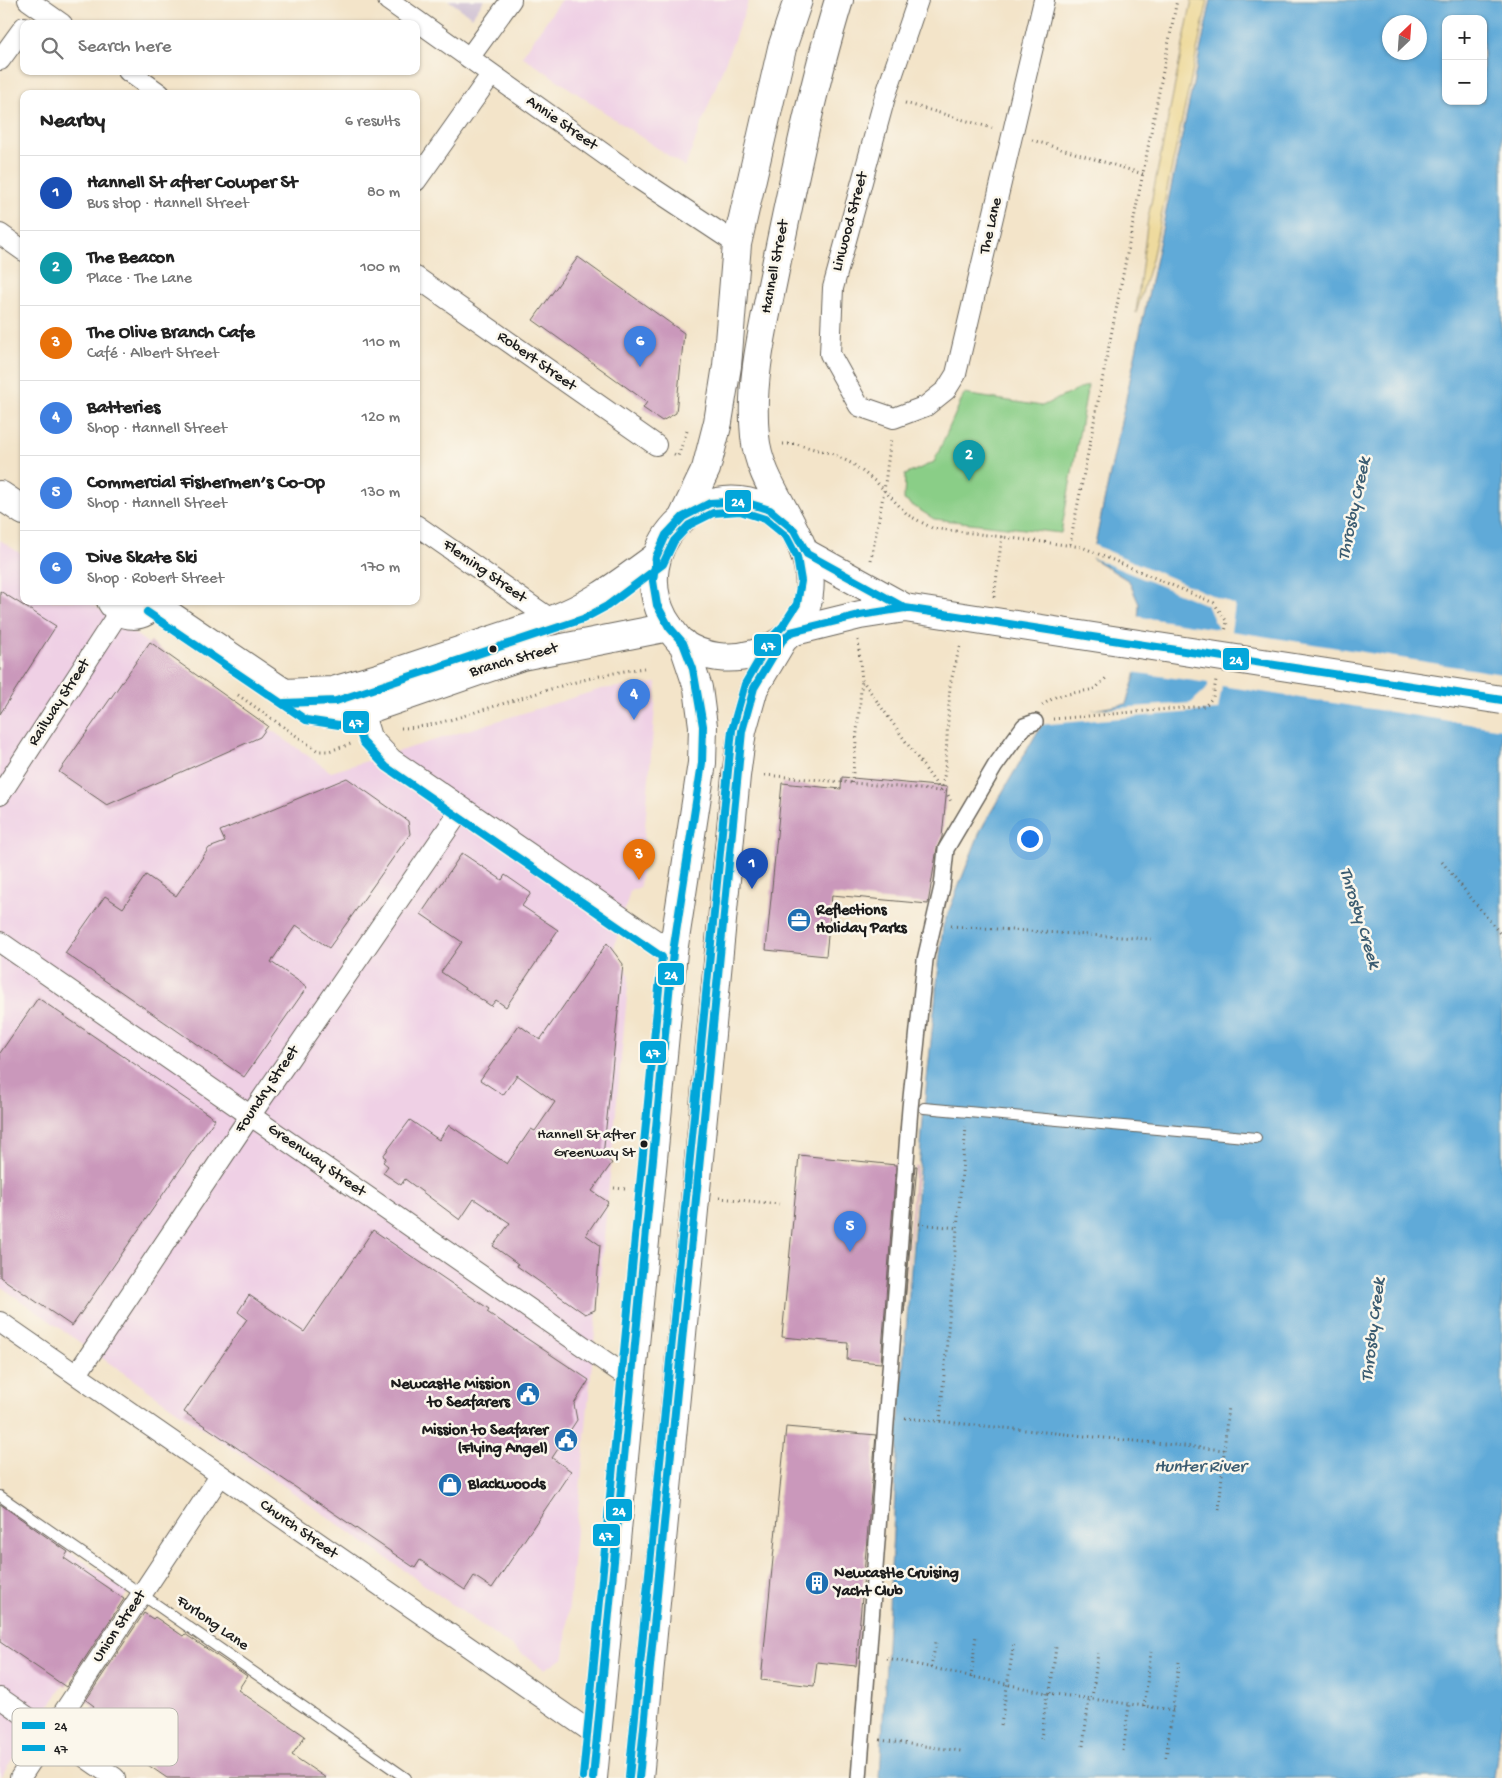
<!DOCTYPE html>
<meta charset="utf-8">
<style>
:root{--surface:#fff;--page:#f2f2f2;--text:#222;--muted:#767676;--line:#e0e0e0;--accent:#7c3aed}
body{margin:0;font-family:"Gochi Hand",sans-serif;background:var(--page);color:var(--text)}
.controls{position:absolute;right:15px;top:15px;display:grid;overflow:hidden;border-radius:10px;box-shadow:0 1px 4px #0004}
.controls button{width:45px;height:45px;display:grid;place-items:center;padding:0;border:0;border-bottom:1px solid var(--line);background:var(--surface);color:var(--text);font:25px sans-serif}
.compass{position:absolute;left:1382px;top:15px;width:45px;height:45px;border-radius:50%;background:var(--surface);box-shadow:0 1px 4px #0004;rotate:25deg}
.you{position:absolute;left:1029px;top:838px;width:18px;height:18px;margin:-12px;border:4px solid #fff;border-radius:50%;background:#1a73e8;box-shadow:0 0 0 8px #1a73e833}
.badge{display:grid;place-items:center;width:32px;height:32px;border-radius:50%;background:var(--accent);color:#fff;font-size:16px;font-weight:700}
.pin{position:absolute;translate:-50% -41px;filter:drop-shadow(0 1px 2px #0008)}
.pin::after{content:'';position:absolute;top:26px;width:18px;height:15px;background:inherit;clip-path:polygon(0 0,100% 0,50% 100%)}
.list{margin:0;padding:0;list-style:none}
h2{display:flex;justify-content:space-between;align-items:center;height:65px;margin:0;padding:0 20px;font-size:21px}
h2 small{font-size:16px;font-weight:400;color:var(--muted)}
.list li{display:grid;grid-template-columns:32px 1fr auto;gap:15px;align-items:center;box-sizing:border-box;height:75px;padding:0 20px;border-top:1px solid var(--line)}
.list b{display:block;font-size:19px;white-space:nowrap}
.list p{margin:0;font-size:16px;white-space:nowrap;color:var(--muted)}
.list em{font-size:16px;font-style:normal;color:var(--muted)}
.icon{flex:none;width:28px;height:28px;fill:none;stroke:currentColor;stroke-width:2;stroke-linecap:round;stroke-linejoin:round}
.map{position:relative;flex:none;width:1502px;height:1778px;overflow:hidden}
.search{position:absolute;background:var(--surface);box-shadow:0 1px 4px #0004;left:20px;top:20px;width:400px;height:55px;display:flex;align-items:center;gap:12px;box-sizing:border-box;padding:0 18px;border-radius:10px;color:var(--muted);font-size:19px}
.panel{position:absolute;background:var(--surface);box-shadow:0 1px 4px #0004;left:20px;top:90px;width:400px;height:515px;border-radius:10px}
.map>svg:first-child{display:block}
.built{fill:#efd0e5}
.industrial{fill:#cdbed2}
.green{fill:#8ace87;stroke:#537552}
.sand{fill:#eeda9e;stroke:#857b5d}
.water{fill:#61aad8;stroke:#3e637a;fill-rule:evenodd}
.pier{fill:#f3e4c9}
.building{fill:#ca98bb}
.lines{fill:none;stroke-linecap:round;stroke-linejoin:round}
.service-casing{stroke:#676259;stroke-width:12}
.pedestrian-casing{stroke:#676259;stroke-width:18}
.minor-casing{stroke:#676259;stroke-width:22}
.secondary-casing{stroke:#676259;stroke-width:30}
.trunk-casing{stroke:#676259;stroke-width:30}
.path{stroke:#676259;stroke-width:3;stroke-dasharray:1 4;stroke-linecap:butt}
.service{stroke:#fff;stroke-width:10}
.pedestrian{stroke:#fff;stroke-width:15}
.minor{stroke:#fff;stroke-width:20}
.secondary{stroke:#fff;stroke-width:28}
.trunk{stroke:#fff;stroke-width:28}
.secondary-bridge-casing{stroke:#676259;stroke-width:30;stroke-linecap:butt}
.secondary-bridge{stroke:#fff;stroke-width:28}
.bus-1-casing{stroke:#fbf7ec;stroke-width:11}
.bus-2-casing{stroke:#fbf7ec;stroke-width:11}
.bus-1{stroke:#03a6da;stroke-width:8}
.bus-2{stroke:#03a6da;stroke-width:8}
.bus-dot{fill:#1c1c1c;stroke:#fbf7ec;stroke-width:2}
.labels{text-anchor:middle;dominant-baseline:central;stroke-width:5;stroke-linejoin:round;paint-order:stroke}
.bus-label{font-size:15px;fill:#1c1c1c;stroke:#fbf7ec;text-anchor:end}
.street-label{font-size:16px;fill:#1c1c1c;stroke:#fbf7ec}
.poi-label{font-size:16px;font-weight:bold;fill:#1c1c1c;stroke:#fbf7ec;text-anchor:start}
.water-label{font-size:18px;font-style:italic;fill:#3b5c71;stroke:#fbf7ec}
.key{fill:#fbf7ec;stroke:#b8b5ae;stroke-width:1}
.key-label{font-size:14px;fill:#1c1c1c}
.line-badge{stroke:#fbf7ec;stroke-width:2}
.badge-label{font-size:14px;text-anchor:middle;font-weight:bold;fill:#fff}
</style>
<div class="map">
<svg width="1502" height="1778" viewBox="0 0 1502 1778">
<rect width="100%" height="100%" fill="#fbf7ec"/>
<filter id="ink" filterUnits="userSpaceOnUse"><feTurbulence type="fractalNoise" baseFrequency=".02" numOctaves="2"/><feDisplacementMap in="SourceGraphic" scale="10" xChannelSelector="R" yChannelSelector="G"/><feConvolveMatrix kernelMatrix="1 2 1 2 8 2 1 2 1" color-interpolation-filters="sRGB"/></filter>
<filter id="wash" filterUnits="userSpaceOnUse"><feTurbulence type="fractalNoise" baseFrequency=".0096" numOctaves="4" result="noise"/><feDisplacementMap in="SourceGraphic" scale="20" xChannelSelector="R" yChannelSelector="G"/><feGaussianBlur stdDeviation="1.12" result="paint"/><feColorMatrix in="noise" values="0 0 0 0 0 0 0 0 0 0 0 0 0 0 0 0 0 1.4 0 .05"/><feComposite in="paint" operator="in"/></filter>
<g filter="url(#wash)">
<rect width="100%" height="100%" fill="#f3e4c9"/>
<!-- built -->
<path class="built" d="M 561,0 L 749,0 L 685,167 L 522,56 Z
M 0,540 L 24,556 L 24,601 L 88,601 L 331,772 L 601,689 L 657,683 L 640,887 L 630,891 L 614,948 L 629,975 L 564,1658 L 544,1669 L 0,1286 Z
M 0,1504 L 128,1592 L 0,1777 Z"/>
<!-- industrial -->
<path class="industrial" d="M 448,0 L 484,0 L 472,17 Z"/>
<!-- green -->
<path class="green" d="M 1088,385 L 1061,533 L 934,519 L 904,500 L 905,475 L 934,462 L 964,394 L 1042,406 Z"/>
<!-- sand -->
<path class="sand" d="M 1192,0 L 1208,0 L 1152,259 L 1136,313 L 1148,218 Z"/>
<!-- water -->
<path class="water" d="M 1211,0 L 1502,0 L 1502,1717 L 1494,1778 L 880,1778 L 899,1417 L 924,1108 L 943,926 L 981,829 L 1045,719 L 1126,704 L 1135,676 L 1139,604 L 1129,581 L 1092,558 ZM 1446,19 L 1483,19 L 1483,101 L 1446,101 ZM 1390,22 L 1420,22 L 1420,52 L 1390,52 Z"/>
<!-- pier -->
<path class="pier" d="M 1092,544 L 1235,605 L 1231,631 L 1502,674 L 1502,729 L 1222,686 L 1218,710 L 1038,725 L 1044,717 L 1073,711 L 1191,703 L 1208,687 L 1208,683 L 1132,672 L 1135,616 L 1218,629 L 1207,605 L 1090,557 Z"/>
<g id="blocks">
<!-- building -->
<path class="building" d="M 578,257 L 684,333 L 676,413 L 662,421 L 643,408 L 647,402 L 533,320 Z
M 0,591 L 56,626 L 0,714 Z
M 150,642 L 268,726 L 260,737 L 107,805 L 59,772 Z
M 842,777 L 947,787 L 942,837 L 937,848 L 928,904 L 832,895 L 826,956 L 766,950 L 782,783 L 841,789 Z
M 347,778 L 408,821 L 410,834 L 329,948 L 296,925 L 271,962 L 307,987 L 244,1077 L 65,953 L 105,896 L 123,908 L 146,875 L 176,896 L 209,848 L 225,842 L 220,831 Z
M 462,853 L 502,880 L 505,875 L 531,893 L 522,906 L 558,930 L 506,1007 L 496,1000 L 491,1006 L 441,972 L 462,942 L 421,914 Z
M 607,943 L 623,964 L 603,1156 L 612,1163 L 592,1191 L 608,1202 L 586,1235 L 600,1245 L 595,1310 L 585,1314 L 517,1266 L 518,1264 L 493,1246 L 510,1223 L 474,1199 L 460,1220 L 405,1179 L 401,1185 L 383,1173 L 388,1166 L 383,1162 L 386,1158 L 383,1156 L 410,1120 L 439,1140 L 449,1125 L 507,1164 L 531,1129 L 535,1131 L 555,1102 L 517,1075 L 503,1095 L 480,1080 L 519,1025 L 540,1040 Z
M 38,998 L 215,1119 L 72,1326 L 0,1277 L 0,1053 Z
M 799,1155 L 896,1165 L 881,1363 L 847,1360 L 848,1343 L 782,1337 Z
M 915,1166 L 917,1166 L 904,1314 Z
M 373,1230 L 489,1309 L 487,1312 L 589,1380 L 574,1404 L 577,1420 L 552,1458 L 571,1471 L 492,1588 L 474,1576 L 465,1590 L 420,1560 L 415,1568 L 184,1412 L 247,1319 L 238,1312 L 249,1295 L 304,1332 Z
M 786,1427 L 876,1435 L 856,1666 L 817,1662 L 814,1686 L 761,1680 Z
M 0,1504 L 68,1552 L 64,1558 L 124,1599 L 66,1687 L 0,1642 Z
M 144,1613 L 153,1619 L 155,1617 L 183,1636 L 185,1634 L 247,1676 L 238,1690 L 305,1736 L 292,1755 L 326,1778 L 167,1778 L 113,1741 L 119,1732 L 90,1713 L 94,1706 L 86,1700 Z"/>
</g>
</g>
<g filter="url(#ink)">
<use href="#blocks" fill-opacity="0" stroke="#676259" stroke-width="1"/>
<g class="lines">
<!-- service casing -->
<g class="service-casing">
<path id="service" d="M 924,1108 L 1256,1138
M 0,1496 L 406,1778"/>
</g>
<!-- pedestrian casing -->
<g class="pedestrian-casing">
<path id="pedestrian" d="M 859,1778 L 910,1108 L 925,960 L 942,887 L 946,849 L 995,766 L 1024,726 L 1035,722"/>
</g>
<!-- minor casing -->
<g class="minor-casing">
<path id="minor" d="M 28,0 L 62,24
M 388,0 L 639,179 L 737,244
M 918,0 L 885,97 L 833,288 L 830,354 L 859,406 L 894,418 L 926,406 L 946,390 L 956,374 L 1044,0
M 469,58 L 511,0
M 0,60 L 24,27
M 128,71 L 160,94
M 416,181 L 491,75
M 0,234 L 24,251
M 416,277 L 656,445
M 416,525 L 552,620
M 363,711 L 371,737 L 392,759 L 673,952
M 0,795 L 119,612
M 0,942 L 632,1380
M 0,1322 L 597,1736
M 77,1374 L 250,1116 L 462,808
M 0,1698 L 115,1778
M 20,1778 L 220,1476"/>
</g>
<!-- secondary casing -->
<g class="secondary-casing">
<path id="secondary" d="M 0,495 L 24,511
M 807,554 L 905,608
M 111,601 C 121,619 145,620 155,601
M 153,604 L 311,711 L 339,715 L 363,711 L 522,656 L 669,627
M 791,632 L 860,615 L 905,608 L 1119,641
M 284,693 L 333,691 L 378,678 L 552,620 C 594,604 620,583 656,557"/>
</g>
<!-- trunk casing -->
<g class="trunk-casing">
<path id="trunk" d="M 683,517 L 706,469 L 718,422 L 727,366 L 737,244 L 782,48 L 798,0
M 794,530 C 786,524 778,515 769,510 C 698,474 627,549 664,619 C 669,627 676,638 683,644 C 724,672 790,655 806,607 C 826,545 760,497 755,436 C 749,377 766,318 777,260 C 795,173 813,85 839,0
M 593,1778 L 673,952 L 702,763 L 703,726 L 698,688 L 683,643
M 639,1778 L 736,776 L 742,731 L 754,688 L 782,641"/>
</g>
<!-- path -->
<path class="path" d="M 905,103 L 992,128
M 1032,140 L 1143,174
M 783,444 L 796,444 L 833,454 L 853,464 L 876,482 L 908,515 L 932,528 L 1082,547 L 1214,603 L 1227,622 L 1225,632
M 674,454 L 678,456 L 687,431 L 690,432
M 1070,544 L 1177,0
M 871,560 L 884,491 L 891,438
M 994,597 L 1002,536
M 858,640 L 862,680 L 941,791
M 238,695 L 318,751 L 329,751 L 351,744
M 1042,705 L 1057,696 L 1095,689 L 1106,678
M 1053,719 L 1205,706 L 1213,697 L 1216,680
M 401,728 C 431,728 461,716 489,708 C 541,692 591,675 644,668
M 765,775 L 941,791 L 948,795 L 951,802
M 852,783 L 862,680
M 941,791 L 945,772 L 950,685 L 960,646
M 1442,862 L 1502,936
M 951,926 L 1151,939
M 614,1188 L 625,1189
M 719,1198 L 779,1204
M 919,1224 L 958,1228
M 905,1418 L 1224,1450
M 940,1421 L 966,1127
M 1219,1510 L 1228,1406
M 887,1658 L 1047,1693 L 1174,1710
M 931,1668 L 936,1642
M 971,1678 L 976,1635
M 1050,1693 L 1056,1647
M 1092,1698 L 1098,1653
M 1144,1707 L 1151,1652
M 1001,1725 L 1014,1642
M 1041,1739 L 1047,1693
M 880,1740 L 961,1751
M 1083,1746 L 1089,1699
M 1123,1751 L 1129,1705
M 1166,1757 L 1179,1662"/>
<!-- service -->
<use href="#service" class="service"/>
<!-- pedestrian -->
<use href="#pedestrian" class="pedestrian"/>
<!-- minor -->
<use href="#minor" class="minor"/>
<!-- secondary -->
<use href="#secondary" class="secondary"/>
<!-- trunk -->
<use href="#trunk" class="trunk"/>
<!-- secondary-bridge casing -->
<g class="secondary-bridge-casing">
<path id="secondary-bridge" d="M 1119,641 L 1502,700"/>
</g>
<!-- secondary-bridge -->
<use href="#secondary-bridge" class="secondary-bridge"/>
<!-- bus-1 casing -->
<g class="bus-1-casing">
<path id="bus-1" d="M 593,1778 L 673,952 L 702,763 L 703,726 L 693,669 L 683,643 L 669,627 L 657,605 L 653,581 L 656,557 L 666,535 L 683,517 L 710,503 L 741,501 L 770,510 L 794,530 L 807,554 L 905,608 L 1502,700
M 639,1778 L 742,731 L 754,688 L 782,641 L 791,632 L 860,615 L 905,608 L 924,611"/>
</g>
<!-- bus-2 casing -->
<g class="bus-2-casing">
<path id="bus-2" d="M 147,612 L 306,720 L 339,725 L 356,722 L 363,742 L 386,767 L 662,957 L 583,1777
M 284,703 L 336,701 L 583,619 L 607,606 L 663,564 L 674,541 L 689,525 L 713,513 L 740,511 L 765,519 L 786,536 L 797,557 L 801,581 L 797,604 L 783,626 L 773,636 L 745,684 L 732,730 L 629,1777"/>
</g>
<!-- bus-1 -->
<use href="#bus-1" class="bus-1"/>
<!-- bus-2 -->
<use href="#bus-2" class="bus-2"/>
</g>
</g>
<!-- icons -->
<defs>
<g id="office-disc" transform="scale(1.25)"><circle r="9.5" fill="#1f6fb2" stroke="#fbf7ec"/><path d="M-6-3h4V-5.5h4V-3h4V5H-6ZM-1-4.5V-3h2v-1.5ZM-6 0V1H6V0Z" fill="#fff"/></g>
<g id="civic-disc" transform="scale(1.25)"><circle r="9.5" fill="#1f6fb2" stroke="#fbf7ec"/><path d="M-.6-6.5H3V-4.5H.6V-3L4-1V1h2V6H-6V1h2V-1L-.6-3ZM-1.2 2.5V6h2.4V2.5Z" fill="#fff"/></g>
<g id="shop-disc" transform="scale(1.25)"><circle r="9.5" fill="#1f6fb2" stroke="#fbf7ec"/><path d="M-5-2.5h2.3a2.7 3.5 0 0 1 5.4 0H5L5.5 6h-11ZM-1.5-2.5h3a1.5 2.3 0 0 0-3 0Z" fill="#fff"/></g>
<g id="building-disc" transform="scale(1.25)"><circle r="9.5" fill="#1f6fb2" stroke="#fbf7ec"/><path d="M-4-6H4V6H1V3H-1V6H-4ZM-2.5-4.3h1.7v1.8h-1.7ZM.8-4.3h1.7v1.8H.8ZM-2.5-1h1.7V.8h-1.7ZM.8-1h1.7V.8H.8Z" fill="#fff"/></g>
</defs>
<g fill-rule="evenodd">
<use href="#office-disc" x="799" y="920"/>
<use href="#civic-disc" x="528" y="1394"/>
<use href="#civic-disc" x="566" y="1440"/>
<use href="#shop-disc" x="450" y="1485"/>
<use href="#building-disc" x="817" y="1583"/>
</g>
<!-- markers -->
<g class="bus-dot">
<circle cx="493" cy="649" r="4.5"/>
<circle cx="644" cy="1144" r="4.5"/>
</g>
<g class="labels">
<!-- bus labels -->
<g class="bus-label">
<text x="635" y="1135">Hannell St after<tspan x="635" dy="18">Greenway St</tspan></text>
</g>
<!-- street labels -->
<g class="street-label">
<text transform="translate(561 124) rotate(35)">Annie Street</text>
<text transform="translate(851 222) rotate(-75)">Linwood Street</text>
<text transform="translate(992 226) rotate(-77)">The Lane</text>
<text transform="translate(776 267) rotate(-79)">Hannell Street</text>
<text transform="translate(536 362) rotate(35)">Robert Street</text>
<text transform="translate(484 572) rotate(35)">Fleming Street</text>
<text transform="translate(514 661) rotate(-16)">Branch Street</text>
<text transform="translate(60 703) rotate(-57)">Railway Street</text>
<text transform="translate(268 1090) rotate(-56)">Foundry Street</text>
<text transform="translate(316 1161) rotate(35)">Greenway Street</text>
<text transform="translate(298 1530) rotate(35)">Church Street</text>
<text transform="translate(212 1624) rotate(35)">Furlong Lane</text>
<text transform="translate(120 1627) rotate(-56)">Union Street</text>
</g>
<!-- poi labels -->
<g class="poi-label">
<text x="816" y="911">Reflections<tspan x="816" dy="18">Holiday Parks</tspan></text>
<text x="510" y="1385" text-anchor="end">Newcastle Mission<tspan x="510" dy="18">to Seafarers</tspan></text>
<text x="548" y="1431" text-anchor="end">Mission to Seafarer<tspan x="548" dy="18">(Flying Angel)</tspan></text>
<text x="468" y="1485">Blackwoods</text>
<text x="834" y="1574">Newcastle Cruising<tspan x="834" dy="18">Yacht Club</tspan></text>
</g>
<!-- water labels -->
<g class="water-label">
<text transform="translate(1355 509) rotate(-78)">Throsby Creek</text>
<text transform="translate(1359 918) rotate(73)">Throsby Creek</text>
<text transform="translate(1374 1330) rotate(-83)">Throsby Creek</text>
<text x="1200" y="1467">Hunter River</text>
</g>
</g>
<!-- legend -->
<rect x="12" y="1708" width="166" height="58" rx="8" class="key"/>
<rect x="22" y="1722" width="23" height="7" fill="#03a6da"/>
<rect x="22" y="1745" width="23" height="6" fill="#03a6da"/>
<g class="key-label">
<text x="54" y="1730">24</text>
<text x="54" y="1753">47</text>
</g>
<g class="line-badge">
<rect x="724" y="489" width="28" height="24" rx="5" fill="#03a6da"/>
<rect x="753" y="633" width="29" height="24" rx="5" fill="#03a6da"/>
<rect x="1222" y="647" width="28" height="24" rx="5" fill="#03a6da"/>
<rect x="342" y="710" width="28" height="24" rx="5" fill="#03a6da"/>
<rect x="657" y="962" width="28" height="24" rx="5" fill="#03a6da"/>
<rect x="639" y="1040" width="28" height="24" rx="5" fill="#03a6da"/>
<rect x="605" y="1498" width="28" height="24" rx="5" fill="#03a6da"/>
<rect x="592" y="1523" width="29" height="24" rx="5" fill="#03a6da"/>
</g>
<g class="badge-label">
<text x="738" y="506">24</text>
<text x="768" y="650">47</text>
<text x="1236" y="664">24</text>
<text x="356" y="727">47</text>
<text x="671" y="979">24</text>
<text x="653" y="1057">47</text>
<text x="619" y="1515">24</text>
<text x="606" y="1540">47</text>
</g>
</svg>
<div class="controls">
<button>+</button>
<button>−</button>
</div>
<svg class="compass" viewBox="-18 -18 36 36"><path d="M0-13l5 13h-10z" fill="#e53935"/><path d="M0 13l5-13h-10z" fill="#767676"/></svg>
<div class="you"></div>
<div class="pin badge" style="left:752px;top:889px;background:#1a4fb4">1</div>
<div class="pin badge" style="left:969px;top:481px;background:#0f9aa8">2</div>
<div class="pin badge" style="left:639px;top:880px;background:#e8710a">3</div>
<div class="pin badge" style="left:634px;top:720px;background:#3f7fe0">4</div>
<div class="pin badge" style="left:850px;top:1252px;background:#3f7fe0">5</div>
<div class="pin badge" style="left:640px;top:367px;background:#3f7fe0">6</div>
<div class="search"><svg class="icon" aria-label="search" viewBox="0 0 24 24"><circle cx="10" cy="10" r="6"/><path d="M15 15l6 6"/></svg>Search here</div>
<section class="panel">
<h2>Nearby<small>6 results</small></h2>
<ul class="list">
<li><span class="badge" style="background:#1a4fb4">1</span><div><b>Hannell St after Cowper St</b><p>Bus stop · Hannell Street</p></div><em>80 m</em></li>
<li><span class="badge" style="background:#0f9aa8">2</span><div><b>The Beacon</b><p>Place · The Lane</p></div><em>100 m</em></li>
<li><span class="badge" style="background:#e8710a">3</span><div><b>The Olive Branch Cafe</b><p>Café · Albert Street</p></div><em>110 m</em></li>
<li><span class="badge" style="background:#3f7fe0">4</span><div><b>Batteries</b><p>Shop · Hannell Street</p></div><em>120 m</em></li>
<li><span class="badge" style="background:#3f7fe0">5</span><div><b>Commercial Fishermen’s Co-Op</b><p>Shop · Hannell Street</p></div><em>130 m</em></li>
<li><span class="badge" style="background:#3f7fe0">6</span><div><b>Dive Skate Ski</b><p>Shop · Robert Street</p></div><em>170 m</em></li>
</ul>
</section>
</div>
